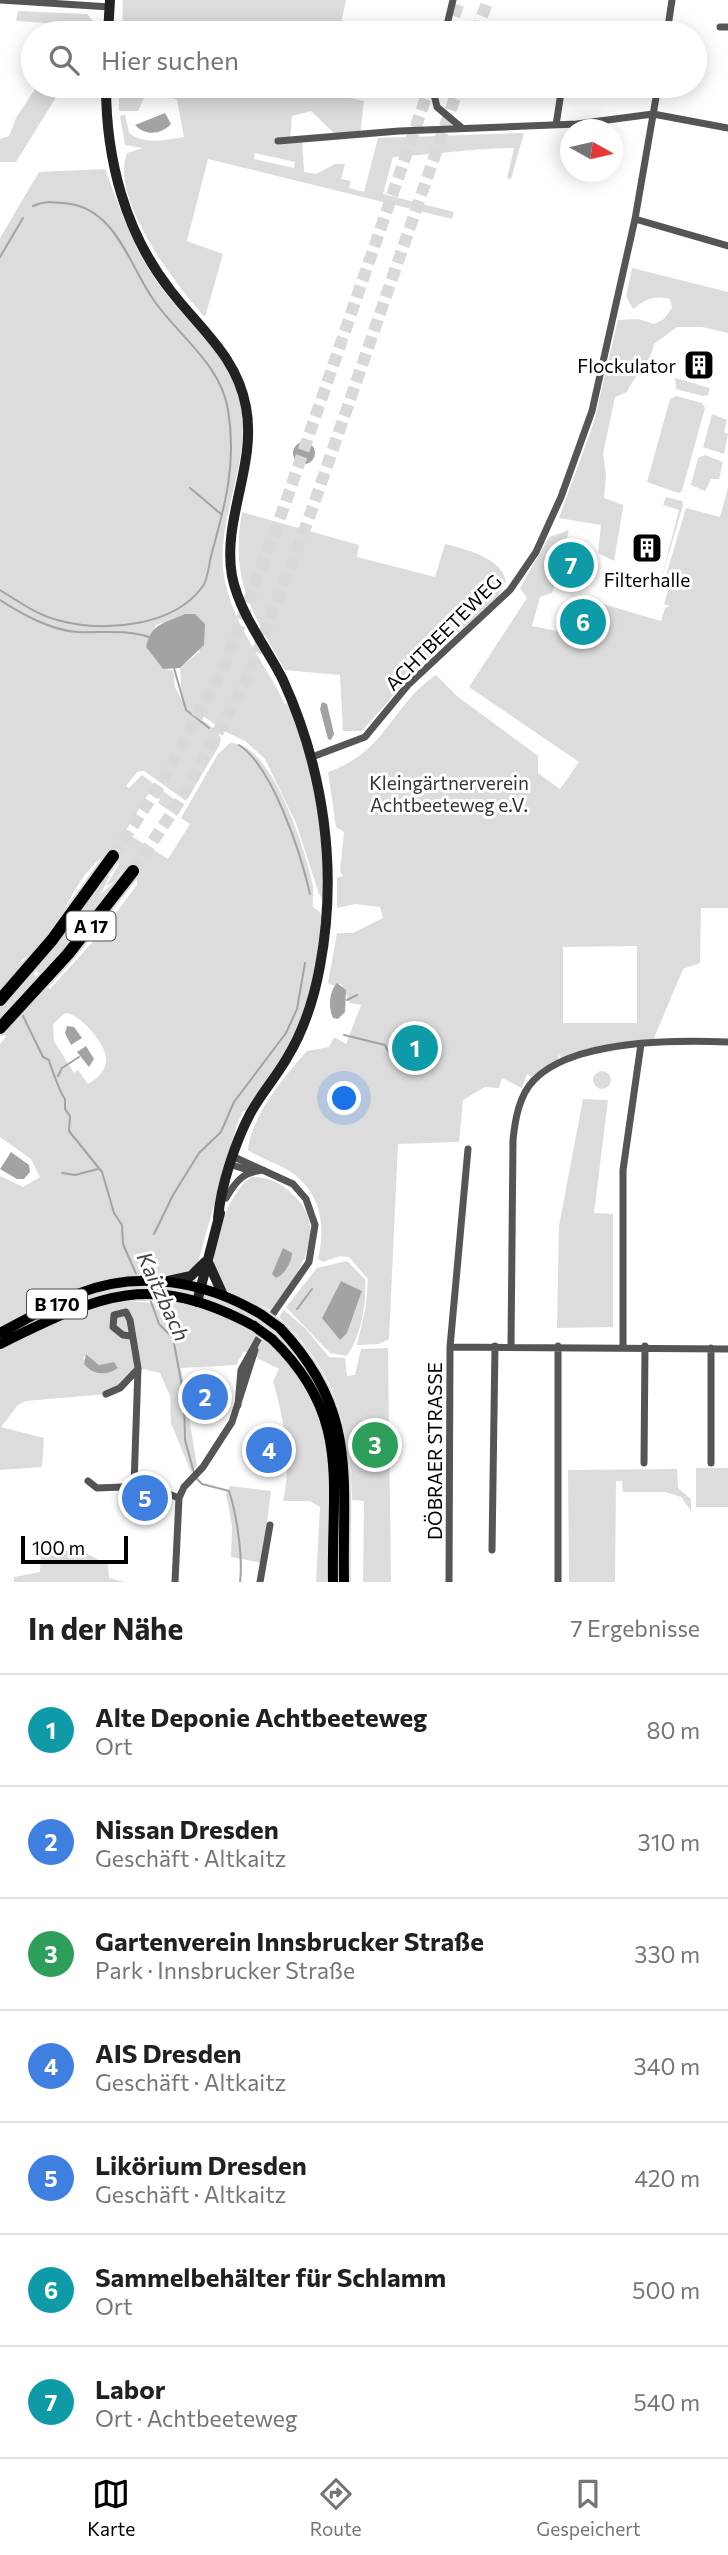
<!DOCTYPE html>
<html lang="de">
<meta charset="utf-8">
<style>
:root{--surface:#fff;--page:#f6f6f6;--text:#202124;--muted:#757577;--line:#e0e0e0;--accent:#000}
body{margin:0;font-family:Commissioner,sans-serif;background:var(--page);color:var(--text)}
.compass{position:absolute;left:560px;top:119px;width:63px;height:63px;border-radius:50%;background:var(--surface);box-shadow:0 4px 18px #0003;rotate:98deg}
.scale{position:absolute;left:21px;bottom:18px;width:107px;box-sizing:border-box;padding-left:7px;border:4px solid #000;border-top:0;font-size:19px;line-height:24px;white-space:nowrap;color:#000;-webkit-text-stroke:5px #fff;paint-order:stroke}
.you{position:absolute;left:345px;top:1099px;width:24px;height:24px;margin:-18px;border:5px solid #fff;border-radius:50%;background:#1a73e8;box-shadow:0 0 0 10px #1a73e833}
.badge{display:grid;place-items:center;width:46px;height:46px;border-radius:50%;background:var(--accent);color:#fff;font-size:23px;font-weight:700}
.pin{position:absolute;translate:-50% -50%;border:4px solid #fff;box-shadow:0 2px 7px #0006}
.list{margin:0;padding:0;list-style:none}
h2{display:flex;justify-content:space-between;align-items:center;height:91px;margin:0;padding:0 28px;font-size:30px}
h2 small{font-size:23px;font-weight:400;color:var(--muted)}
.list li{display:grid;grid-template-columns:46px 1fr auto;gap:21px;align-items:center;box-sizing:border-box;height:112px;padding:0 28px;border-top:2px solid var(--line)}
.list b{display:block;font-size:26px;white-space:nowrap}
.list p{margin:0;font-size:23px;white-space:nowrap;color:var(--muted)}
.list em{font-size:23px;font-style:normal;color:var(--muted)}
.icon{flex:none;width:38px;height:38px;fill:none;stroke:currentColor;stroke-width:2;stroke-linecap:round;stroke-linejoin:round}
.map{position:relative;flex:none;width:728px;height:1582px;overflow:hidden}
.search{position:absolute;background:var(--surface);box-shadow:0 4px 18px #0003;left:21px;right:21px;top:21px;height:77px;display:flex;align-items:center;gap:18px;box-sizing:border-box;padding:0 24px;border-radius:38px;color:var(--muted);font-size:26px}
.sheet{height:875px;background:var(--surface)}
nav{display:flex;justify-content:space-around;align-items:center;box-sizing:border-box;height:98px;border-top:2px solid var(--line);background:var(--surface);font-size:19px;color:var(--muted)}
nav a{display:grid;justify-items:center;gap:4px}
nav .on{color:var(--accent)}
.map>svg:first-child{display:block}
.green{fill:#dcdcdc;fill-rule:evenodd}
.water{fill:#a3a3a3}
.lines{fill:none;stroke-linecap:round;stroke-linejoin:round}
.stream{stroke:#a3a3a3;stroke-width:2}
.highway-tunnel{stroke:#d9d9d9;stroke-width:12;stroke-dasharray:12 6;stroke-linecap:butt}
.primary-casing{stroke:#dbdbdb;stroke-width:14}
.highway-casing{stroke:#dbdbdb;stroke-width:16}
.street{stroke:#555;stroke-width:7}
.secondary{stroke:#222;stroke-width:10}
.primary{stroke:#000;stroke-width:10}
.highway{stroke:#000;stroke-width:12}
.primary-bridge-casing{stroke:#dbdbdb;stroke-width:14;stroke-linecap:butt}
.primary-bridge{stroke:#000;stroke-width:10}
.labels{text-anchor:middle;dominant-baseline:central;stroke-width:6;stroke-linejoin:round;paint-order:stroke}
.shield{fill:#fff;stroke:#4c4c4c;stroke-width:2}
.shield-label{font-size:18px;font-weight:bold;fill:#000}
.poi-label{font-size:19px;fill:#000;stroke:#fff;text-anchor:end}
.street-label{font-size:19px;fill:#000;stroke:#fff}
.park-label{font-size:19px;fill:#333;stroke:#fff}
.water-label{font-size:21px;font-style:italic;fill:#444;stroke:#fff}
</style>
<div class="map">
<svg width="728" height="1582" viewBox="0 0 728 1582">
<rect width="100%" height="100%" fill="#fff"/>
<!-- green -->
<path class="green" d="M 123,0 L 346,0 L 339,33 L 122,33 Z
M 18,11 L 87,14 L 95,23 L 94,33 L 71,33 L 76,25 L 16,21 Z
M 37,86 L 63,86 L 16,162 L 0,162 L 0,139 L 9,136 L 16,118 Z
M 119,86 L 326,86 L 325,93 L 364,101 L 360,135 L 338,137 L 311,111 L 292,116 L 290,140 L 302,139 L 304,172 L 316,174 L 335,164 L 345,164 L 341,179 L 351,181 L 349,188 L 364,192 L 378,138 L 524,133 L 511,179 L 507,178 L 514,148 C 473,148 434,155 393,157 L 383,194 L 454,212 L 452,219 L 208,159 L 187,241 L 223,254 L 205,317 C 176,286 109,197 127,153 L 143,148 L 125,145 L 120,116 L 125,115 L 129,133 C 145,145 165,140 184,137 L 177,100 L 156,92 L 144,98 L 138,111 L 119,111 ZM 255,153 L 295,162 L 294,168 L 254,159 Z
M 105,169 C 121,212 137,257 165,293 C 191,326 223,351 237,391 C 257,452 218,509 223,569 C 228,618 264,661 285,704 L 288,702 L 306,751 L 322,829 L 324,901 L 319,894 L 296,823 L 265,759 L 245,741 L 224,731 L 195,710 L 192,712 L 218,732 L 221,739 L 219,746 L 186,801 L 144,771 L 137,772 L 126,786 L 129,788 L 142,775 L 183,806 L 177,816 L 158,803 L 160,799 L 149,793 L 125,832 L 168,859 L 190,824 L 181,818 L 218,754 L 230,743 C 271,740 306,852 313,886 C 314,894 312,900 313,907 L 320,912 L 322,921 L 314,978 L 293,1043 L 245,1111 L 243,1111 L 236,1127 L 198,1262 L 189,1274 L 114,1277 L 0,1329 L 0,1176 L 23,1187 L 40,1177 L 31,1159 L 0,1137 L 0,1044 L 6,1037 L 0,1029 L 0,238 L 39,172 ZM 179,617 L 200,651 L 180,668 L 182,700 L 175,687 L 173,670 L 163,669 L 146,647 L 156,625 ZM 108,854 L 119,864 L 106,886 L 114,882 L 100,895 L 110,876 L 106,876 L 35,970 L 41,975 L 117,885 L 116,879 L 123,870 L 137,871 L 137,885 L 100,934 L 50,989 L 20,962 C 33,952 52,931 62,914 C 72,895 88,863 108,854 ZM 65,1013 C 80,1013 109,1047 106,1062 C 105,1072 96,1079 88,1084 L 78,1070 L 74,1073 L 54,1041 L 53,1024 Z
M 632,268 L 728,292 L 728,333 L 702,327 L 677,327 L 654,344 C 650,365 635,374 627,392 L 615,397 L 603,454 L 606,476 L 604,498 L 623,505 L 623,508 L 614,561 L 598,553 L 601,525 L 559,518 L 594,422 L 618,320 L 638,319 L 654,324 L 664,319 L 672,308 L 670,299 C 653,295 646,299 633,309 L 626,296 Z
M 675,378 L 710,388 L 708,395 L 703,396 L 676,389 Z
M 676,396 L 702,403 L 705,408 L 682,491 L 678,493 L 647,482 L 670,399 Z
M 712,414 L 727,420 L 724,432 L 728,434 L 724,454 L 703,447 Z
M 705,455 L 723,462 L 719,479 L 711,479 L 705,491 L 691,485 L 698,458 Z
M 728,487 L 728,908 L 701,908 L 700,963 L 683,969 L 652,1043 L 564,1061 L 558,1054 L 559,1058 L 531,1077 L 527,1074 L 522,1088 L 502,1078 L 499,1088 L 485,1087 L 463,1100 L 459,1142 L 398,1144 L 389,1339 L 379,1344 L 357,1345 L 366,1306 L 368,1279 L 349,1257 L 340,1256 L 323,1262 L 318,1259 C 326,1225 321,1193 291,1172 C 278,1163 261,1159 248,1150 C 250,1118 286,1074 307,1051 L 329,1047 L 334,1037 L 346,1044 L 361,1005 L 350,1003 L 341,984 L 334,986 L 328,983 L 337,933 L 353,933 L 383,918 L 380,907 L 355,904 L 337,908 L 337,878 L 343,876 L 340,871 L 344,832 L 336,827 L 328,772 C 388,751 390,706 436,675 L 457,696 L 538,756 L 538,773 L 560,789 L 579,762 L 469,687 L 527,598 L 520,588 L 549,537 L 569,530 L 552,593 L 540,597 L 532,626 L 567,633 L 571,618 L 588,606 L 589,600 L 661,621 L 665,608 L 670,606 L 664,604 L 668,591 L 662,589 L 686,508 L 720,517 ZM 637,946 L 637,1023 L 563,1023 L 563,947 Z
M 666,497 L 682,501 L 683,505 L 660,584 L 679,510 L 663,505 Z
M 242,512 L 359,545 L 357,557 L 435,577 L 445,544 C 465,549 503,558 506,582 L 497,598 L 412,674 L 362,731 L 343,731 L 340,675 L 285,670 C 252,611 230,583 242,512 Z
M593 1080a9 9 0 1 1 18 0a9 9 0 1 1-18 0Z
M 583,1099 L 608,1100 L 594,1213 L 613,1214 L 613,1327 L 557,1328 L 559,1226 Z
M 252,1177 C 268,1177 280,1182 291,1193 C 334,1229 295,1278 271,1311 C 257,1302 231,1297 219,1283 C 202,1262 230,1187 252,1177 Z
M 347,1261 L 365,1279 C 367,1302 361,1336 347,1356 L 330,1353 L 286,1307 L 317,1268 ZM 341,1281 L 362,1291 L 347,1333 L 322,1318 Z
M 209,1296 L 260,1320 L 258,1324 L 211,1301 L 207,1298 Z
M 127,1301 C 147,1304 169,1301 191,1306 C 257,1323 313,1372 326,1442 C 335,1487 328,1537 328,1582 L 316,1582 L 320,1507 L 310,1501 L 283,1501 C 292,1462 284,1419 273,1381 L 279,1369 L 244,1351 L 236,1365 L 181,1368 L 197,1466 L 191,1472 L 171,1423 L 170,1396 L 160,1373 L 139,1368 L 126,1384 L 106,1394 L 26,1401 L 18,1405 L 1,1427 L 44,1438 L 42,1467 L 0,1470 L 0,1350 L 79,1313 ZM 87,1354 L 99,1365 L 114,1362 L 118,1368 L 102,1373 L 83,1358 Z
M 284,1310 L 305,1328 L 329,1357 L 345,1358 L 347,1376 L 355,1375 L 361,1349 L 388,1348 L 391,1582 L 363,1582 L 364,1501 L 352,1500 C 351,1424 335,1371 279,1317 Z
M 696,1468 L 728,1468 L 728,1507 L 696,1507 Z
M 677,1469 L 678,1488 L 691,1499 L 691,1511 L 681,1497 L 665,1492 L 623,1492 L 622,1481 L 616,1481 L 615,1582 L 569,1582 L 568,1470 Z
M 230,1486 L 271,1491 L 262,1563 L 231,1557 L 232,1526 L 226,1494 Z
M 50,1549 L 84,1552 L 108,1565 L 109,1578 L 125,1582 L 14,1582 L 14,1577 L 40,1572 L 41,1552 Z"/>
<!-- water -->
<path class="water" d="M 165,113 L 171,124 C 161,135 145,136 135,125 Z
M293 453a11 11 0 1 1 22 0a11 11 0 1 1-22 0Z
M 185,614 L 195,614 L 205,624 L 204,645 L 180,668 L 163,669 L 146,647 C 152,622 164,624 185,614 Z
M 322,702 L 327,704 L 334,734 L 331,740 L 328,739 L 320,709 Z
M 337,983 L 346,990 L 345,1012 L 338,1019 L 333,1018 C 328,1008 329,992 337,983 Z
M 67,1026 L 74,1027 L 82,1038 L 71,1045 L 65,1033 Z
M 86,1046 L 94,1059 L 89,1067 L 77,1052 Z
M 11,1152 L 29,1165 L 30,1172 L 24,1179 L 17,1179 L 0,1169 Z
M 283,1248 L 292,1253 C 292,1262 284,1275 276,1278 L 272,1274 Z
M 341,1281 L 362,1291 L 347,1333 L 340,1340 L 322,1318 Z
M 86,1354 L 99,1365 L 114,1362 L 118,1368 C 106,1376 93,1375 84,1364 Z"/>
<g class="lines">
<!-- stream -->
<path class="stream" d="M 0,257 L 23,218
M 190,488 L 221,514
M 0,590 C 19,602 39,616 61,621 C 105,632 174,627 203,586 C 208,579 209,564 211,556 C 225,506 237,463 228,410 C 221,365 180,337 155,302 C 129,266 116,206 63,203 C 52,202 43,201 33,206
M 0,600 C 22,614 50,630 77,632 C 101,633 125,629 149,637
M 174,668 L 186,710 L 209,728
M 239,745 C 273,767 301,854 310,894
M 347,1000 L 357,995
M 22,1014 L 43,1057 L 49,1060 C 50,1065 62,1097 65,1099 L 65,1109 L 70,1116 L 69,1131 L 102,1172 L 114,1213 L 122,1225 L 123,1244 L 137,1276
M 344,1035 L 385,1045 L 393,1060
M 58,1076 L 62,1068 L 79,1057
M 62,1173 L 75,1175 L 98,1169
M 154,1234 L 173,1195 L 199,1153 L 221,1132 L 234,1102 L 286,1033 L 297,1009 L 305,963
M 150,1299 L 159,1324 L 173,1338 L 184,1397 L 185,1440 L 194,1473
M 297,1309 L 312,1289
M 196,1478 L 202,1484 L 229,1491 C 237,1515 243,1558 240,1582"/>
<!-- highway-tunnel -->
<path class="highway-tunnel" d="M 448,33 L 460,0
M 476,33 L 488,0
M 113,856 L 161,783 L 224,667 L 284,507 L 430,86
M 133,871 L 181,799 L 248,677 L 310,515 L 459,86"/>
<!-- primary casing -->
<g class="primary-casing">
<path id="primary" d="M 280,1328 C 359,1412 342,1477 344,1582
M 0,1333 C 25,1320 51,1305 77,1294 C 138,1269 206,1281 262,1315
M 272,1339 C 352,1416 331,1482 333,1582
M 0,1344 C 100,1295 149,1270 254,1326"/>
</g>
<!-- highway casing -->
<g class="highway-casing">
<path id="highway" d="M 0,1000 L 52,940 L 113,856
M 0,1028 L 68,954 L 133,871"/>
</g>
<!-- street -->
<path class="street" d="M 1,0 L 110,7
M 720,27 L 728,27
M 445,33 L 453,0
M 667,33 L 672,0
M 432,86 L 437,107 L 462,128
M 556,125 L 562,86
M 278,141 L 399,131 L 577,124 L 653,114 L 728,128
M 635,219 L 728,246
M 312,757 L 365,737 L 408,685 L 510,590 L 536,552 L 561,497 L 592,411 L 635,219 L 658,86
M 234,1157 L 293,1184 L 306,1199 L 315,1225 L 309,1262 L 270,1318 L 241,1370 L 238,1405
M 232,1165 L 251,1171
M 226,1198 C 236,1181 243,1172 263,1170
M 131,1336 L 123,1335 L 113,1327 L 114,1315 L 126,1312 L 130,1320 L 138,1368 L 134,1485
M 511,1345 L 513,1140 C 515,1120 519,1095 534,1080 C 574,1039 675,1040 728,1042
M 623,1346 L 623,1170 L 641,1044
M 450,1347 L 468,1149
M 106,1394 L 120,1388 L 138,1369
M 644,1463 L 645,1346
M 711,1463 L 711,1348
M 88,1481 L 97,1488 L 148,1486 L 179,1498
M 492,1550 L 495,1346
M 175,1582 L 179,1498 L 184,1487 L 203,1467 L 232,1422 L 255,1350
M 260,1582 L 270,1525
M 449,1582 L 450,1347 L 728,1349
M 558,1582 L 558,1346"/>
<!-- secondary -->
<path class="secondary" d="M 108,33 L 110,0
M 106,86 C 106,159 125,233 171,291 C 201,330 237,357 246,407 C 257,465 222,519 232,576 C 240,615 266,646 283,680 C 324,770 338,870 320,966 C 314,999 304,1030 287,1058 C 276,1077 261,1094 250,1114 C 235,1143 221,1185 218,1218
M 208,1262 L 223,1295
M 168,1281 L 191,1276 L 205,1262
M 197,1302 L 220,1213"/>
<!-- primary -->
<use href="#primary" class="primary"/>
<!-- highway -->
<use href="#highway" class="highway"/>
<!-- primary-bridge casing -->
<g class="primary-bridge-casing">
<path id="primary-bridge" d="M 262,1315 L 280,1328
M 254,1326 L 272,1339"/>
</g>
<!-- primary-bridge -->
<use href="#primary-bridge" class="primary-bridge"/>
</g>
<!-- icons -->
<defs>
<g id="building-square" transform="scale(1.575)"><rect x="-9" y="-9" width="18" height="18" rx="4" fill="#000" stroke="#fff"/><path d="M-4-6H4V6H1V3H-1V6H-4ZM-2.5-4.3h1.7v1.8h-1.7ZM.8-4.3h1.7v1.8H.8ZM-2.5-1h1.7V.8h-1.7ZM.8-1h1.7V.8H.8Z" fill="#fff"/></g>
</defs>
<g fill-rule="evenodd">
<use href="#building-square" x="699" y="365"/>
<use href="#building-square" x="647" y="548"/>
</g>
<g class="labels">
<!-- shield labels -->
<g class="shield">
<rect x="66.5" y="911.5" width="49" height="29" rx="5"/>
<rect x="27" y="1289.5" width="60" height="29" rx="5"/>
</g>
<g class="shield-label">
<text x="91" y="926">A 17</text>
<text x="57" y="1304">B 170</text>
</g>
<!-- poi labels -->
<g class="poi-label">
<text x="676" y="365">Flockulator</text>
<text x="647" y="579" text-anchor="middle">Filterhalle</text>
</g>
<!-- street labels -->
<g class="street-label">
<text transform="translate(443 632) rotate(-45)">ACHTBEETEWEG</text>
<text transform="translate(434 1451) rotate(-90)">DÖBRAER STRASSE</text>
</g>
<!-- park labels -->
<g class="park-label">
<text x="449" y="782">Kleingärtnerverein<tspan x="449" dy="22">Achtbeeteweg e.V.</tspan></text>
</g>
<!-- water labels -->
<g class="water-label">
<text transform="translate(164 1296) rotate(65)">Kaitzbach</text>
</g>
</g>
</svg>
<svg class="compass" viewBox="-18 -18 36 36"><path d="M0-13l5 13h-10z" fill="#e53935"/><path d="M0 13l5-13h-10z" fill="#757577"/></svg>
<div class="scale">100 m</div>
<div class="you"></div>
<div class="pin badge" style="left:415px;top:1048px;background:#0f9aa8">1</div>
<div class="pin badge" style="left:205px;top:1397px;background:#3f7fe0">2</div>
<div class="pin badge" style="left:375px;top:1445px;background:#2e9e5b">3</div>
<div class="pin badge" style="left:269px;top:1450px;background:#3f7fe0">4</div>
<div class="pin badge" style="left:145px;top:1498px;background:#3f7fe0">5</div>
<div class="pin badge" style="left:583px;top:622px;background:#0f9aa8">6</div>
<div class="pin badge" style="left:571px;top:565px;background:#0f9aa8">7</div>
<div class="search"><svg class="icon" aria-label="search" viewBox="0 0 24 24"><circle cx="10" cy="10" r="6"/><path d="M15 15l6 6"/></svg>Hier suchen</div>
</div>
<section class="sheet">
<h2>In der Nähe<small>7 Ergebnisse</small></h2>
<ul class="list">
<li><span class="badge" style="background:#0f9aa8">1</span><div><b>Alte Deponie Achtbeeteweg</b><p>Ort</p></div><em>80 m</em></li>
<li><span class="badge" style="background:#3f7fe0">2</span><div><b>Nissan Dresden</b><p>Geschäft · Altkaitz</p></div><em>310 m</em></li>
<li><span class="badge" style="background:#2e9e5b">3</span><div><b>Gartenverein Innsbrucker Straße</b><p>Park · Innsbrucker Straße</p></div><em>330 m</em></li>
<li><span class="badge" style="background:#3f7fe0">4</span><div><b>AIS Dresden</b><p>Geschäft · Altkaitz</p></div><em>340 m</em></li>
<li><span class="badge" style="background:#3f7fe0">5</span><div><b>Likörium Dresden</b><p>Geschäft · Altkaitz</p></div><em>420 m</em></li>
<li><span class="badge" style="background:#0f9aa8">6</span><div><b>Sammelbehälter für Schlamm</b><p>Ort</p></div><em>500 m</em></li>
<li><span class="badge" style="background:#0f9aa8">7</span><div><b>Labor</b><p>Ort · Achtbeeteweg</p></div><em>540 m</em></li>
</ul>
</section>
<nav>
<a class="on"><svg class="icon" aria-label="map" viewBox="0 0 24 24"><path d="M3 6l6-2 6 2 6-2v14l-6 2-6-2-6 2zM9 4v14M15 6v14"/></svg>Karte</a>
<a><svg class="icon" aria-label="directions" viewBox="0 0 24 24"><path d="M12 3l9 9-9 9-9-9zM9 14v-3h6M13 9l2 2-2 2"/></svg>Route</a>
<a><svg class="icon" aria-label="saved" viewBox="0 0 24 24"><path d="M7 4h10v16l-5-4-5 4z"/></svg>Gespeichert</a>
</nav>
